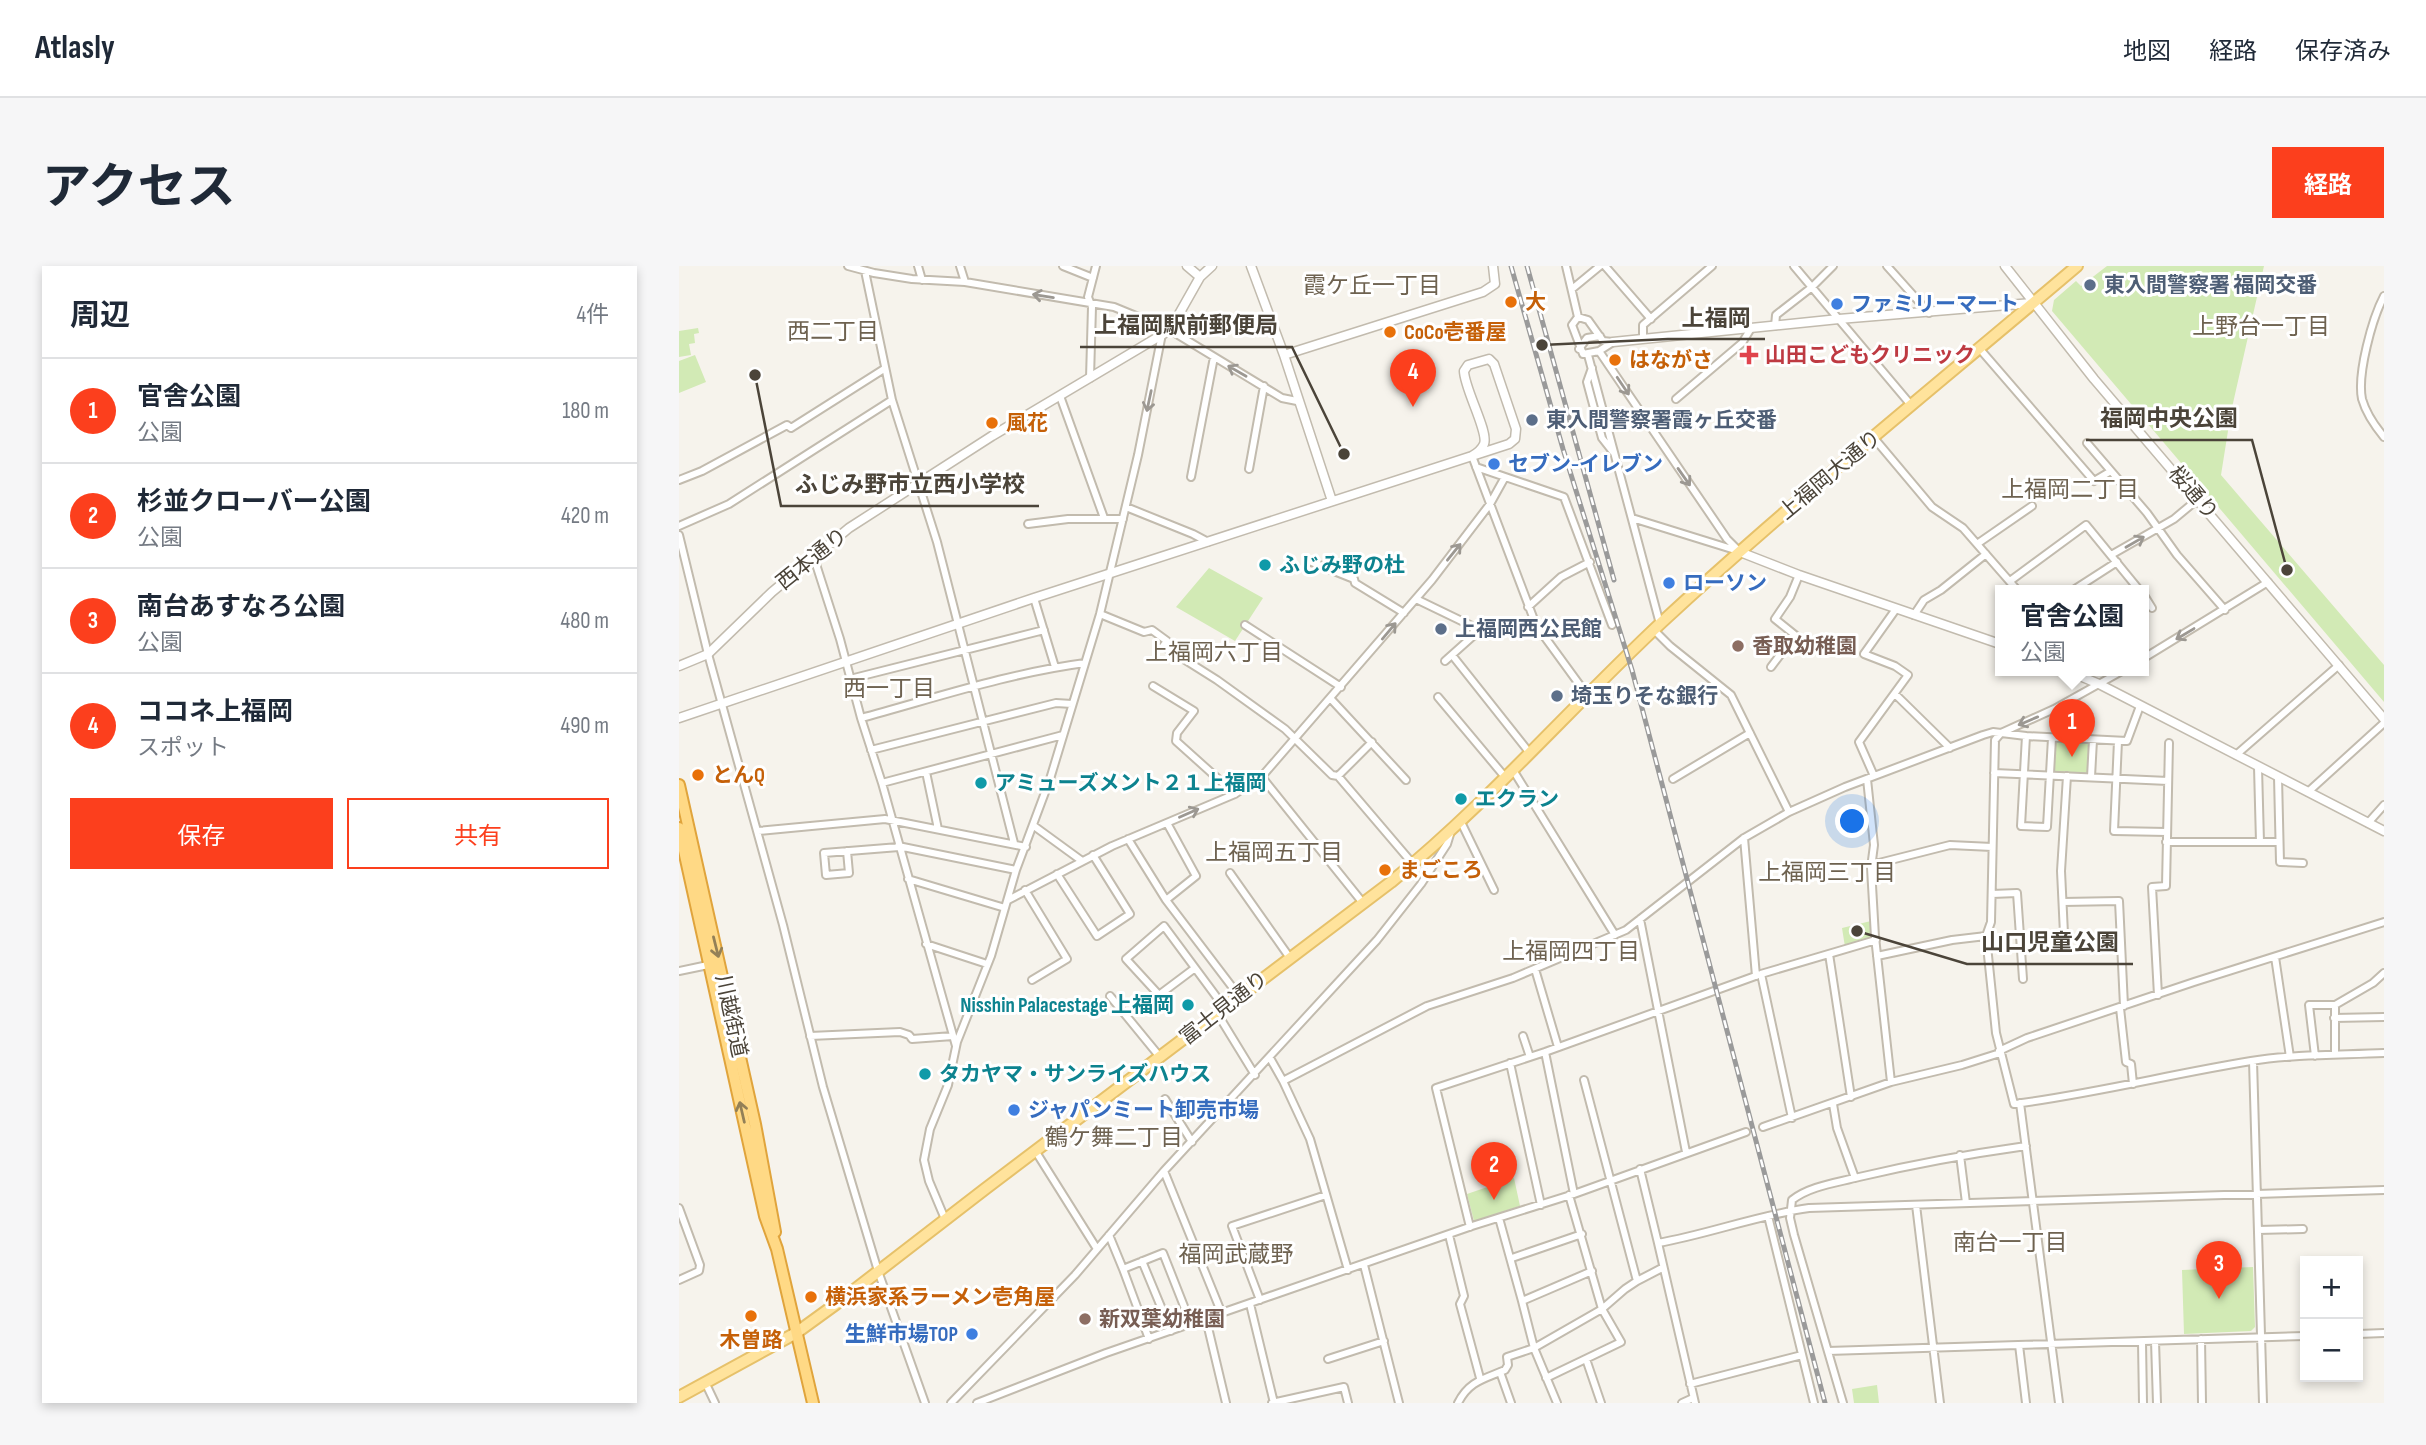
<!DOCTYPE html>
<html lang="ja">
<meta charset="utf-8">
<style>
:root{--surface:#fff;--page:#f6f6f7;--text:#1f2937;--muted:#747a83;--line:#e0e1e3;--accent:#fc3f1d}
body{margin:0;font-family:"Sofia Sans Condensed","Noto Sans JP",sans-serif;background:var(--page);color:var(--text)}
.controls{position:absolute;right:21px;bottom:21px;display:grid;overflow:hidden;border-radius:0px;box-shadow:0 4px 10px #0003}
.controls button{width:63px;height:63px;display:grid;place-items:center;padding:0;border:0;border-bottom:2px solid var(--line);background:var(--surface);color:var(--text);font:35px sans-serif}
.you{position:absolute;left:1174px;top:556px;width:24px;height:24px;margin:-18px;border:5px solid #fff;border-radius:50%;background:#1a73e8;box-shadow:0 0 0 10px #1a73e833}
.badge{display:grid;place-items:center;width:46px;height:46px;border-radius:50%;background:var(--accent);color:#fff;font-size:23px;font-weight:700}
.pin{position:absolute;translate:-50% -58px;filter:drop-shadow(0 2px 4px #0008)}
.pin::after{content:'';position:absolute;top:37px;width:24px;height:21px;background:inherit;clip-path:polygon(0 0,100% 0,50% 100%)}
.popup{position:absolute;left:1316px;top:319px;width:154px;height:91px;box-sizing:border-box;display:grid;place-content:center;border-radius:0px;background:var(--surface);filter:drop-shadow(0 2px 5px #0005);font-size:23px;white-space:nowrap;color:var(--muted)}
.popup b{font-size:26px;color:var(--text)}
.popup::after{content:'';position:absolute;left:50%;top:100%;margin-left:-14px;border:14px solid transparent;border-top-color:var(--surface)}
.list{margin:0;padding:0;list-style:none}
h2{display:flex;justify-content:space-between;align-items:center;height:91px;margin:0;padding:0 28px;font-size:30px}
h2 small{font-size:23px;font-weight:400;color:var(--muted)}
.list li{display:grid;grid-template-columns:46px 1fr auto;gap:21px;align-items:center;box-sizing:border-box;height:105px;padding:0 28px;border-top:2px solid var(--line)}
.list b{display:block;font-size:26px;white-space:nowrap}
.list p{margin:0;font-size:23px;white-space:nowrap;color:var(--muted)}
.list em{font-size:23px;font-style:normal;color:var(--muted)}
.actions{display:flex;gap:14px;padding:21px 28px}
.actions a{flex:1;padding:16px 0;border:2px solid var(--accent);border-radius:0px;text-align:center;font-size:24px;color:var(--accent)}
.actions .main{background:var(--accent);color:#fff}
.map{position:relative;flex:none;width:1705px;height:1137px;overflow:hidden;border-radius:0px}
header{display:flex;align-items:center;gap:42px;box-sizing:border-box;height:98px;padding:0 35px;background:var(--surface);border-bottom:2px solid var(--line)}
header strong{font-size:33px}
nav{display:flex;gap:38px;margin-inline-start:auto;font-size:24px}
.intro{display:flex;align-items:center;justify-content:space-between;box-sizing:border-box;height:168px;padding:0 42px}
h1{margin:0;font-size:49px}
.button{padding:18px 32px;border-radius:0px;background:var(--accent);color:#fff;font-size:24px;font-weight:700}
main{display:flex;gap:42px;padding:0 42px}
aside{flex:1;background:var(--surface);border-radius:0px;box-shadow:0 4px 10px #0003}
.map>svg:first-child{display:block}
.green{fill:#d2eab5}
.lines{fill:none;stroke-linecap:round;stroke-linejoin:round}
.minor-casing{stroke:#c2bbae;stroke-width:10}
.tertiary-casing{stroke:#c2bbae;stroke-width:11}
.primary-casing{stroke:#e6c16a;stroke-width:14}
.trunk-casing{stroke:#e0a43c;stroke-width:14}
.minor{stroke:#fff;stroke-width:6}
.tertiary{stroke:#fff;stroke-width:8}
.primary{stroke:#ffe39c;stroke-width:10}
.trunk{stroke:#ffd985;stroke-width:10}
.rail-casing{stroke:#9a9a9a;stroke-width:5}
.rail{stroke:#fff;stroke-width:2.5;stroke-dasharray:8;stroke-linecap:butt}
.oneway{stroke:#9c9892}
.oneway2{stroke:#938057}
.service-dot{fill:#5c6f8a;stroke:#fff;stroke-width:2.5}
.food-dot{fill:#e8710a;stroke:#fff;stroke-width:2.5}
.shop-dot{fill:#3f7fe0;stroke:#fff;stroke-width:2.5}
.health-dot{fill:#e0444e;stroke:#fff;stroke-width:2.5}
.culture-dot{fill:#0f9aa8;stroke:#fff;stroke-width:2.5}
.education-dot{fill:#8d6e63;stroke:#fff;stroke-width:2.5}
.labels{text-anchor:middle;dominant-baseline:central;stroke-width:6;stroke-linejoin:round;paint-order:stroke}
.service-label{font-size:21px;font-weight:bold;fill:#4e5e75;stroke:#fff;text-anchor:start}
.food-label{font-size:21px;font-weight:bold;fill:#c56008;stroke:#fff;text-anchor:start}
.shop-label{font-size:21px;font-weight:bold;fill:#366cbe;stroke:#fff;text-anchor:start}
.health-label{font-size:21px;font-weight:bold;fill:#be3a42;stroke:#fff;text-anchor:start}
.street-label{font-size:21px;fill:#4b4439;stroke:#fff}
.culture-label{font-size:21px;font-weight:bold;fill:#0d838f;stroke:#fff;text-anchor:start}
.education-label{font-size:21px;font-weight:bold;fill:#785e54;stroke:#fff;text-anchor:start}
.neighbourhood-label{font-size:23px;fill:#6e6250;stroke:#fff}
.leader{fill:none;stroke:#4b4439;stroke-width:2.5}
.callout-dot{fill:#4b4439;stroke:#fff;stroke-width:2.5}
.callout-label{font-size:23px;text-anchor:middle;font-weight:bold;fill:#4b4439;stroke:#fff;stroke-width:6;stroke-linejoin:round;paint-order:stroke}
</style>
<header>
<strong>Atlasly</strong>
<nav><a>地図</a><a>経路</a><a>保存済み</a></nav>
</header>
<div class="intro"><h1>アクセス</h1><a class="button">経路</a></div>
<main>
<aside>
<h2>周辺<small>4件</small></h2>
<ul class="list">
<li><span class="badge">1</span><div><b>官舎公園</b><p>公園</p></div><em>180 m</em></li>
<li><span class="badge">2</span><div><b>杉並クローバー公園</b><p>公園</p></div><em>420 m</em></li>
<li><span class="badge">3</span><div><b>南台あすなろ公園</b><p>公園</p></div><em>480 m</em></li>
<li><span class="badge">4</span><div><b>ココネ上福岡</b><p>スポット</p></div><em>490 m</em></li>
</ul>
<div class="actions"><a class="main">保存</a><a>共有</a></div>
</aside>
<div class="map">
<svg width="1705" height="1137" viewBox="0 0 1705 1137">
<rect width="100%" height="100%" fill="#f6f3ec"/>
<!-- green -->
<path class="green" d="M 1428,0 L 1585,0 L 1552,146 L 1542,209 L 1705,399 L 1705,436 L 1373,45 L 1375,34 L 1397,15 L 1402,20 Z
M 19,62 L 20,67 L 15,68 L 16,77 L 10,78 L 12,89 L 0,91 L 0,65 Z
M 16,89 L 27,116 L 0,127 L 0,95 Z
M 530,302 L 584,332 L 556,375 L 497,341 Z
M 1379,475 L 1411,477 L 1408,508 L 1377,506 L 1375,504 L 1376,478 Z
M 1192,655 L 1194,672 L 1166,681 L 1163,662 Z
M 835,912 L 841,940 L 795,955 L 788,928 Z
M 1574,1001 L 1576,1061 L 1572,1065 L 1505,1068 L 1503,1004 Z
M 1198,1119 L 1200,1137 L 1175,1137 L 1173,1123 Z"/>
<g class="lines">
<!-- minor casing -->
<g class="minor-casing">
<path id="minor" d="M 169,0 L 195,7 L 233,13 L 286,16 L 435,41 L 491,64 L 603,132 L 618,135
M 239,0 L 243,14
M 281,0 L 286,16
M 384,0 L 414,12
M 887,0 L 899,51
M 926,0 L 972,53
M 1115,0 L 1232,139
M 1208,0 L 1250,47
M 186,5 L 213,134 L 258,276 L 335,577
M 893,23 L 921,0
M 1705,30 C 1693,53 1678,108 1683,133 C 1687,147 1695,159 1705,171
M 899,51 L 909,54 L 924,75 L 934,76 L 920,85 L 904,88 L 893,59 Z
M 1096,60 L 1097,49 L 1133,21 L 1154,0
M 964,73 L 964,59 L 1033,0
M 1300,82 L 1415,215 L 1432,205
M 900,83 L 908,72 L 921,70
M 920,85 L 1048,273 L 1061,286
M 909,89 L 981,358
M 913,102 L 908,116 L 923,172 L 934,186
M 411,112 L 413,41 L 409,31 L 417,0
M 381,130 L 425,252
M 997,133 L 1063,77 L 1071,64
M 1195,172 L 1253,241 L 1284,262 L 1339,325
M 1408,177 L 1468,247 L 1498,289 L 1546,344
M 793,190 L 857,359 L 908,429
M 797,201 L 885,231 L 933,359
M 570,203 L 585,120
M 512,211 L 535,91
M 0,214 L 23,205 L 108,159 L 112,162 L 205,103
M 447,241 L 514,268 L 529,276
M 953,252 L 1056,284
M 349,258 L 389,253 L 444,253
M 0,260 L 50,238 L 213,134
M 0,269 L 29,388 L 104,659 L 144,821 L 199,1005 L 246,1137
M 1298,278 L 1353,240
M 1432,289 L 1495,253 L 1519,233
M 135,292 L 161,373 L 182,452 L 203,517 L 277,780
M 630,295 L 675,313 L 676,317 L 725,347
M 1331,315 L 1407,259 L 1461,325
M 1393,325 L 1438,296
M 1465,329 L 1473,342
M 355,332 L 376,401
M 737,333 L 795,361 L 794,370 L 766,395
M 849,341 L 882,311 L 911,296
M 421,348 L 465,366 L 473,364 L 488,375 L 484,380 L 538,414 L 606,463 L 653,509 L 659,510 L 693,476
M 1235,349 L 1245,334 L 1262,324 L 1307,288
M 566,359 L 662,421
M 975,364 L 991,380 L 1052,429 L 1110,546
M 773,389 L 850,486
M 1465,392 L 1589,316
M 1092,401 L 1116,369 L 1096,353 L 1111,331 L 1120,309
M 1443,405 L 1375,443 L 1322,467 L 1316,474 L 1312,656 L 1307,670 L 1317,767 L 1335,838 C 1414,828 1492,808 1572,795 C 1616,788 1661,789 1705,787
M 171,413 L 365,364
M 474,420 L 515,445 L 498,467 L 497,475 L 556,528
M 1216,428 L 1271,482
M 759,431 L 826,511
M 651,432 L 727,514
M 182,452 C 256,432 330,407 406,397
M 1373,472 L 1368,561 L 1342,560 L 1347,470 L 1448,475 L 1461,440
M 1439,475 L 1435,565 L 1488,566
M 192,484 L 377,437 L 393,438
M 1557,489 L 1660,399
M 1579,501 L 1581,576
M 834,504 L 936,669
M 247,506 L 259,563
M 1315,507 L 1489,515
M 582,510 L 684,637
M 659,510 L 734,598
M 1195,510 L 1180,476 L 1229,409 L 1216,400 L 1185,388 L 1217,343
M 1412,511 L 1414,474
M 1599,511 L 1601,596 L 1624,597
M 994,513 L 1071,467
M 1188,513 L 1195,579 L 1192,602 L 1196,671 L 1212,816
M 203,517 L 384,469
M 1629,526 L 1705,457
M 781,554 L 815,624
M 1689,557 L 1705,539
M 355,560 L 403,595
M 79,565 L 206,553 L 347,581
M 1065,572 L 1077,710
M 449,573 L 487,634 L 560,730
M 1487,576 L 1600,576
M 219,580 L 337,604
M 168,585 L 170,607 L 147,609 L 145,587 L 220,581
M 1192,599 L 1271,579 L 1313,581
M 551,607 L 611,692
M 378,608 L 418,670 L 451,648 L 414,589
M 229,613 L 326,642
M 346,624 L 388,693 L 353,714
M 1313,628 L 1338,627 L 1344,713
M 329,634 L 433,580 L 556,528 L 585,508 L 753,314 L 811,238 L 826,211
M 487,634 L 517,610 L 488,557
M 1384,636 L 1440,635 L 1445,740
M 961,653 L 1007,886
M 1385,668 L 1382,605 L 1388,510
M 247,678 L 308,698
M 1150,688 L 1172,831
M 1198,690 L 1273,674 L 1307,670
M 1596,691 L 1611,791
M 516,702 L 480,729 L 447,693 L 485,660 L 545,741
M 856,703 L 879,781
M 0,705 L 29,699
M 1082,708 L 1113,852
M 1479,729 L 1473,621 L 1487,620 L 1490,477
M 431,730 L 481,791
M 1441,742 L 1447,796 L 1452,798 L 1454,818
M 538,747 L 576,809
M 1655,752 L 1705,751
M 131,770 L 221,766 L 230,769 L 233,773 L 274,770
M 844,770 L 851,791
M 1320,785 L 1348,772 L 1515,716 L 1705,656
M 866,786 L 895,928
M 1656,788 L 1656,739 L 1694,717 L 1705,707
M 1636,790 L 1630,739 L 1656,739
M 591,792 L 604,815 L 631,873 L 669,1004
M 1574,795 L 1584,1137
M 831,797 L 862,939
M 604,815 L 748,740 L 834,712 L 947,664 L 1065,572 L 1110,546 L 1166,521 L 1304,469 L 1314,466 L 1347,470
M 486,833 L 513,876
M 1341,837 L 1380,1137
M 1154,838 L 1158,862 L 1176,912
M 1084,861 L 1212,816 L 1283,799 L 1321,787
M 357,886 L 418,983
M 1281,889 L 1287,937
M 961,903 L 979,977 C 1030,968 1079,949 1130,942 L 1705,924
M 485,905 L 543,1048
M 1237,939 L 1261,1137
M 0,942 L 21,999 L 20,1005 L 0,1014
M 1089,950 L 1135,1137
M 820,952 L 843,1035 L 913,1005
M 266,953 L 250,915 L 245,894 L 251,863 L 269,819 L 278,776 L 312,690 L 337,604 L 371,513 L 421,348 L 459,189 L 483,68
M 791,961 L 757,822 L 866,786 L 1082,708 L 1197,674
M 1579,964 L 1624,963
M 430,969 L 444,1003
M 770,969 L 785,1030 L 781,1038 L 801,1112
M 979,977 L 1016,1137
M 833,992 L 903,968
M 463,995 L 492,1065
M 685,999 L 720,1137
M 958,1015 L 983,1002
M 581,1034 L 553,960 L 647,929
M 843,1035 L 855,1082 L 878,1137
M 571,1038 L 595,1137
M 527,1053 L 547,1137
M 1679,1068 L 1705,1067
M 470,1073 L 444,1003 L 484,987 L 512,1058
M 1522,1073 L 1523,1137
M 1476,1075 L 1478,1137
M 1463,1076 L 1464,1137
M 1340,1079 L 1347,1137
M 1149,1085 L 1626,1070
M 649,1093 L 705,1075
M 907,1093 L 922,1137
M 821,1106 L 832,1137
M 867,1112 L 942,1076 L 923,1043 L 890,929
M 26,1116 L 36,1137
M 1011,1118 L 1123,1089
M 272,1137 L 396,1009 L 485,905 L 698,674 L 742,618 L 768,578 L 772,565
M 298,1137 L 427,1087 L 793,960 L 895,928 L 1067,866
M 593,1137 L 665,1121 L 669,1137
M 779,1137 C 790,1115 805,1113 826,1104 L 829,1099 L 828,1091 L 855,1082 L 923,1043 L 946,1023 L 958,1015 L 905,814
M 1003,1137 L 1014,1132
M 1164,1137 L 1115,969 L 1111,952 L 1113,934 C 1131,920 1157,917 1180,911 C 1235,898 1290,888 1347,880"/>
</g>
<!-- tertiary casing -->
<g class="tertiary-casing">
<path id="tertiary" d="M 508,0 L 521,11
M 572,0 L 605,89 L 804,26 L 816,18 L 814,0
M 1326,0 L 1415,113 L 1705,453
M 934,76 L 1160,53 L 1353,37
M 605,89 L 653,235
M 1061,286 L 1120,309 L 1321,378
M 0,400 L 29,388 L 93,326 L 170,262 L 313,170 L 491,64 L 521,11 L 533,0
M 1389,405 L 1420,418 L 1705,565
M 0,452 L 355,332 L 830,178 L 836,173 L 837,163 L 815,98 L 810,93 L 789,99 L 785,105 C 785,122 810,166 805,178 C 803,183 798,187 793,190"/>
</g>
<!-- primary casing -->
<g class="primary-casing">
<path id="primary" d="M 0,1131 L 117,1067 L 157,1038 L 306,923 L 712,616 C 809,537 892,441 983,356 C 1117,232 1259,118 1398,0"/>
</g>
<!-- trunk casing -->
<g class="trunk-casing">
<path id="trunk" d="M 0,519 L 76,858 L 96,966
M 0,562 L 86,950 L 98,983 L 134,1137"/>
</g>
<!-- minor -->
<use href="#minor" class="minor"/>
<!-- tertiary -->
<use href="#tertiary" class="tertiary"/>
<!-- primary -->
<use href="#primary" class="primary"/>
<!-- trunk -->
<use href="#trunk" class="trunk"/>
<!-- rail casing -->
<g class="rail-casing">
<path id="rail" d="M 832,0 L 884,183 L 953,404 L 1146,1137
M 848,0 L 935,314"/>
</g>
<!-- rail -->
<use href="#rail" class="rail"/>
</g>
<!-- one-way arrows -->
<defs><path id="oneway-shaft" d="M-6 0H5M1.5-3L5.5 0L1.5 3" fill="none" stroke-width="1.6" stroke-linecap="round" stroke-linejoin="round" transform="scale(1.75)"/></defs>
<g class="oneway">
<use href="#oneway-shaft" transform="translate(364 30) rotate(-171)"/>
<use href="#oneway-shaft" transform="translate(558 105) rotate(-150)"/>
<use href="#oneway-shaft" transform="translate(944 120) rotate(56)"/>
<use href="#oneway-shaft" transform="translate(470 135) rotate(102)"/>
<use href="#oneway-shaft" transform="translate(1005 211) rotate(55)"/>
<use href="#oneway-shaft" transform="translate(1456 276) rotate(-30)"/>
<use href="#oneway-shaft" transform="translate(775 286) rotate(-51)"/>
<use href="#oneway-shaft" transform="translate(710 365) rotate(-50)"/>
<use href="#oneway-shaft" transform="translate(1506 368) rotate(149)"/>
<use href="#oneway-shaft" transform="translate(1349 455) rotate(157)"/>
<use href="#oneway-shaft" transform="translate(510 547) rotate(-24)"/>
</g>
<g class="oneway2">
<use href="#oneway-shaft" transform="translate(37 681) rotate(76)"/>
<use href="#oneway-shaft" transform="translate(63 846) rotate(-103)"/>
</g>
<!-- markers -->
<g class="service-dot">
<circle cx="1411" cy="19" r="7"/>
<circle cx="853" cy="154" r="7"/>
<circle cx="762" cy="363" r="7"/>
<circle cx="878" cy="430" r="7"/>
</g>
<g class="food-dot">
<circle cx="832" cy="36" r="7"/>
<circle cx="711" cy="66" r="7"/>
<circle cx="936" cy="94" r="7"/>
<circle cx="313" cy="157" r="7"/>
<circle cx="19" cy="509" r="7"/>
<circle cx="706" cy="604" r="7"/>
<circle cx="132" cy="1031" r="7"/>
<circle cx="72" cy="1050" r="7"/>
</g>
<g class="shop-dot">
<circle cx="1158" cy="38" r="7"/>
<circle cx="815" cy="198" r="7"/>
<circle cx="990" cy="317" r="7"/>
<circle cx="335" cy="844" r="7"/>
<circle cx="293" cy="1068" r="7"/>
</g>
<path class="health-dot" d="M1066.5 78.5h7v7h7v7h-7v7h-7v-7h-7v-7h7z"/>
<g class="culture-dot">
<circle cx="586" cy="299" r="7"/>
<circle cx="302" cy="517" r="7"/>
<circle cx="782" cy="533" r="7"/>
<circle cx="509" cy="739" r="7"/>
<circle cx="246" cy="808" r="7"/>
</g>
<g class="education-dot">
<circle cx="1059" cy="380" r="7"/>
<circle cx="406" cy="1053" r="7"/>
</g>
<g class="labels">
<!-- service labels -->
<g class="service-label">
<text x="1425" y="19">東入間警察署 福岡交番</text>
<text x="867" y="154">東入間警察署霞ヶ丘交番</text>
<text x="776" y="363">上福岡西公民館</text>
<text x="892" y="430">埼玉りそな銀行</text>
</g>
<!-- food labels -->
<g class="food-label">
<text x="846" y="36">大</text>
<text x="725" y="66">CoCo壱番屋</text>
<text x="950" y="94">はながさ</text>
<text x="327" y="157">風花</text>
<text x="33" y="509">とんQ</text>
<text x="720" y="604">まごころ</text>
<text x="146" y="1031">横浜家系ラーメン壱角屋</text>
<text x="72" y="1074" text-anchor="middle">木曽路</text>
</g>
<!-- shop labels -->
<g class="shop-label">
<text x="1172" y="38">ファミリーマート</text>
<text x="829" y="198">セブン-イレブン</text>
<text x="1004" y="317">ローソン</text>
<text x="349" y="844">ジャパンミート卸売市場</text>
<text x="279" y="1068" text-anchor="end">生鮮市場TOP</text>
</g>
<!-- health labels -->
<g class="health-label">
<text x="1086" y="89">山田こどもクリニック</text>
</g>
<!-- street labels -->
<g class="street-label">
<text transform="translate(1151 209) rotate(-40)">上福岡大通り</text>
<text transform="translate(1514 227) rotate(49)">桜通り</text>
<text transform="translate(133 293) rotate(-39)">西本通り</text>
<text transform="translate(545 742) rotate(-38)">富士見通り</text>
<text transform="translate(52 750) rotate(78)">川越街道</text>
</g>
<!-- culture labels -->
<g class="culture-label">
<text x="600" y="299">ふじみ野の杜</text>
<text x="316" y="517">アミューズメント２１上福岡</text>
<text x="796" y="533">エクラン</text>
<text x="495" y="739" text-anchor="end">Nisshin Palacestage 上福岡</text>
<text x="260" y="808">タカヤマ・サンライズハウス</text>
</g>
<!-- education labels -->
<g class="education-label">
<text x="1073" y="380">香取幼稚園</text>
<text x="420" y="1053">新双葉幼稚園</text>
</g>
<!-- neighbourhood labels -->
<g class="neighbourhood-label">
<text x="693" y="20">霞ケ丘一丁目</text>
<text x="1582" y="61">上野台一丁目</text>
<text x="154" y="66">西二丁目</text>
<text x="1391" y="224">上福岡二丁目</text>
<text x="535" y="387">上福岡六丁目</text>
<text x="210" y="423">西一丁目</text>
<text x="595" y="587">上福岡五丁目</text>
<text x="1148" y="607">上福岡三丁目</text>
<text x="892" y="686">上福岡四丁目</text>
<text x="435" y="872">鶴ケ舞二丁目</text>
<text x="1331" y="977">南台一丁目</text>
<text x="557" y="989">福岡武蔵野</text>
</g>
</g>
<!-- callouts -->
<path class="leader" d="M863 79L989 73H1086M665 188L613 81H401M1608 304L1573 174H1407M76 109L102 240H360M1178 665L1288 698H1454"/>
<g class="callout-dot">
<circle cx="863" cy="79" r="7"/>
<circle cx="665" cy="188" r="7"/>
<circle cx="1608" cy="304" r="7"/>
<circle cx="76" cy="109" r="7"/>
<circle cx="1178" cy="665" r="7"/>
</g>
<g class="callout-label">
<text x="1037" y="60">上福岡</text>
<text x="507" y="67">上福岡駅前郵便局</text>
<text x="1490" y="160">福岡中央公園</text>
<text x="231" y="226">ふじみ野市立西小学校</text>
<text x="1371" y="684">山口児童公園</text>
</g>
</svg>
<div class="controls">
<button>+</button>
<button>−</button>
</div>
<div class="you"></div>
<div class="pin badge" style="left:1393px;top:491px">1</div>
<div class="popup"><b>官舎公園</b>公園</div>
<div class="pin badge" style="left:815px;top:934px">2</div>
<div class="pin badge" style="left:1540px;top:1033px">3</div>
<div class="pin badge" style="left:734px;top:141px">4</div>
</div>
</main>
